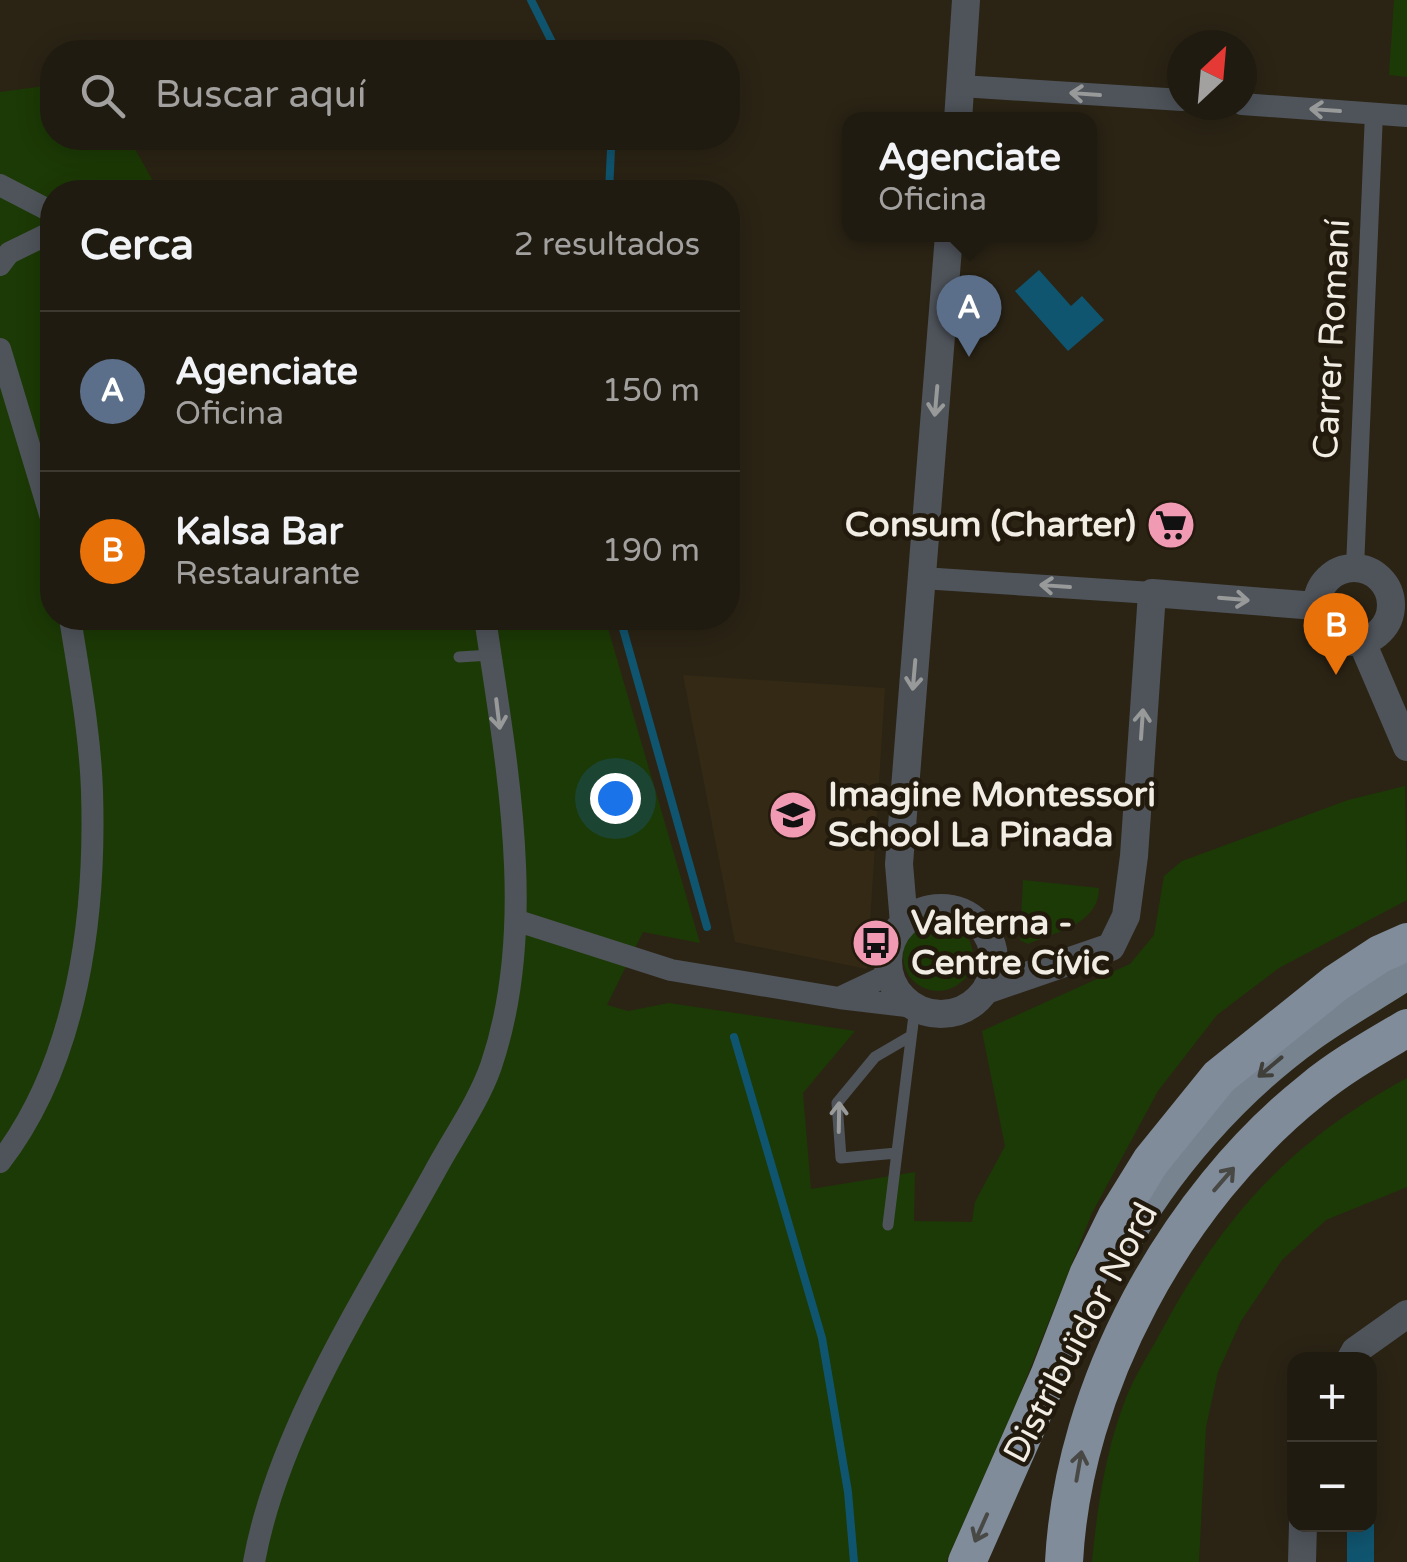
<!DOCTYPE html>
<html lang="es">
<meta charset="utf-8">
<style>
:root{--surface:#201b10;--page:#282419;--text:#f1f3f6;--muted:#a2a19f;--line:#3d3930;--accent:#7c3aed}
body{margin:0;font-family:"Varela Round",sans-serif;background:var(--page);color:var(--text)}
.controls{position:absolute;right:30px;bottom:30px;display:grid;overflow:hidden;border-radius:20px;box-shadow:0 5px 25px #0003}
.controls button{width:90px;height:90px;display:grid;place-items:center;padding:0;border:0;border-bottom:2px solid var(--line);background:var(--surface);color:var(--text);font:50px sans-serif}
.compass{position:absolute;left:1167px;top:30px;width:90px;height:90px;border-radius:50%;background:var(--surface);box-shadow:0 5px 25px #0003;rotate:26deg}
.you{position:absolute;left:615px;top:798px;width:35px;height:35px;margin:-25px;border:8px solid #fff;border-radius:50%;background:#1a73e8;box-shadow:0 0 0 15px #1a73e833}
.badge{display:grid;place-items:center;width:65px;height:65px;border-radius:50%;background:var(--accent);color:#fff;font-size:32px;font-weight:700}
.pin{position:absolute;translate:-50% -82px;filter:drop-shadow(0 2px 5px #0008)}
.pin::after{content:'';position:absolute;top:52px;width:35px;height:30px;background:inherit;clip-path:polygon(0 0,100% 0,50% 100%)}
.popup{position:absolute;left:842px;top:112px;width:255px;height:130px;box-sizing:border-box;display:grid;place-content:center;border-radius:20px;background:var(--surface);filter:drop-shadow(0 2px 8px #0005);font-size:32px;white-space:nowrap;color:var(--muted)}
.popup b{font-size:38px;color:var(--text)}
.popup::after{content:'';position:absolute;left:50%;top:100%;margin-left:-20px;border:20px solid transparent;border-top-color:var(--surface)}
.list{margin:0;padding:0;list-style:none}
h2{display:flex;justify-content:space-between;align-items:center;height:130px;margin:0;padding:0 40px;font-size:42px}
h2 small{font-size:32px;font-weight:400;color:var(--muted)}
.list li{display:grid;grid-template-columns:65px 1fr auto;gap:30px;align-items:center;box-sizing:border-box;height:160px;padding:0 40px;border-top:2px solid var(--line)}
.list b{display:block;font-size:38px;white-space:nowrap}
.list p{margin:0;font-size:32px;white-space:nowrap;color:var(--muted)}
.list em{font-size:32px;font-style:normal;color:var(--muted)}
.icon{flex:none;width:55px;height:55px;fill:none;stroke:currentColor;stroke-width:2;stroke-linecap:round;stroke-linejoin:round}
.map{position:relative;flex:none;width:1407px;height:1562px;overflow:hidden}
.search{position:absolute;background:var(--surface);box-shadow:0 5px 25px #0003;left:40px;top:40px;width:700px;height:110px;display:flex;align-items:center;gap:25px;box-sizing:border-box;padding:0 35px;border-radius:40px;color:var(--muted);font-size:38px}
.panel{position:absolute;background:var(--surface);box-shadow:0 5px 25px #0003;left:40px;top:180px;width:700px;height:450px;border-radius:40px}
.map>svg:first-child{display:block}
.built{fill:#342914}
.green{fill:#1c3a05}
.water{fill:#10556f}
.lines{fill:none;stroke-linecap:round;stroke-linejoin:round}
.stream{stroke:#10556f;stroke-width:8}
.service{stroke:#4f545b;stroke-width:11}
.pedestrian{stroke:#4f545b;stroke-width:18}
.minor{stroke:#4f545b;stroke-width:22}
.tertiary{stroke:#4f545b;stroke-width:28}
.primary{stroke:#788390;stroke-width:35}
.trunk{stroke:#808c9a;stroke-width:38}
.oneway{stroke:#989999}
.oneway2{stroke:#403f3a}
.oneway3{stroke:#484845}
.labels{text-anchor:middle;dominant-baseline:central;stroke-width:9;stroke-linejoin:round;paint-order:stroke}
.street-label{font-size:35px;fill:#f2ede4;stroke:#221a0c}
.poi-label{font-size:35px;font-weight:bold;fill:#f2ede4;stroke:#221a0c;text-anchor:start}
</style>
<div class="map">
<svg width="1407" height="1562" viewBox="0 0 1407 1562">
<rect width="100%" height="100%" fill="#2b2415"/>
<!-- built -->
<path class="built" d="M 683,675 L 885,688 L 867,969 L 735,942 Z"/>
<!-- green -->
<path class="green" d="M 1394,0 L 1407,0 L 1407,77 L 1389,75 Z
M 52,85 L 52,138 L 129,138 L 159,192 L 52,192 L 52,618 L 605,618 L 700,943 L 643,932 L 607,1005 L 628,1011 L 669,1003 L 855,1031 L 803,1093 L 811,1189 L 915,1172 L 914,1221 L 972,1222 L 975,1202 L 1005,1146 L 982,1031 L 1130,964 L 1154,935 L 1164,876 L 1182,861 L 1348,800 L 1405,786 L 1407,900 L 1279,968 L 1217,1015 L 1158,1091 L 1092,1213 L 1018,1399 L 946,1562 L 0,1562 L 0,92 Z
M 1023,880 L 1099,888 C 1099,924 1056,932 1028,944 L 1020,940 Z
M903 956a35 35 0 1 1 70 0a35 35 0 1 1-70 0Z
M 1407,1078 L 1407,1187 L 1326,1220 L 1282,1260 L 1241,1321 L 1218,1372 L 1206,1427 L 1199,1562 L 1092,1562 C 1097,1508 1106,1448 1126,1398 C 1135,1375 1150,1352 1162,1330 C 1223,1216 1292,1140 1407,1078 Z"/>
<!-- water -->
<path class="water" d="M 1039,270 L 1071,306 L 1082,296 L 1104,320 L 1068,351 L 1015,291 Z
M 1374,1524 L 1374,1562 L 1347,1562 L 1347,1525 Z"/>
<g class="lines">
<!-- stream -->
<path class="stream" d="M 531,0 L 557,52
M 604,138 L 611,149 L 609,192
M 620,618 L 707,927
M 734,1037 L 822,1338 L 848,1492 L 854,1562"/>
<!-- service -->
<path class="service" d="M 459,657 L 491,655
M 897,1153 L 841,1158 L 837,1103 L 875,1057 L 911,1036
M 888,1225 L 915,1007"/>
<!-- pedestrian -->
<path class="pedestrian" d="M 1355,568 L 1374,113"/>
<!-- minor -->
<path class="minor" d="M 961,86 L 1182,100
M 1242,104 L 1407,116
M 0,185 L 52,212
M 0,265 L 9,253 L 52,232
M 0,349 L 52,521
M 922,578 L 1152,593
M 518,921 L 671,970 L 839,998 L 915,1007
M 839,998 L 890,974
M 0,1162 C 78,1061 96,916 92,791 C 90,733 79,675 70,618
M 254,1562 C 278,1429 369,1291 434,1173 C 452,1139 478,1103 491,1066 C 539,925 506,762 485,618"/>
<!-- tertiary -->
<path class="tertiary" d="M 958,120 L 966,0
M1317 605a37 37 0 1 1 74 0a37 37 0 1 1-74 0Z
M 1362,642 L 1407,747
M888 961a53 53 0 1 1 106 0a53 53 0 1 1-106 0Z
M 904,923 L 899,864 L 949,235
M 986,990 L 1111,947 L 1126,916 L 1134,856 L 1152,593 L 1316,606
M 1350,1360 L 1355,1351 L 1407,1314
M 1302,1562 L 1303,1524"/>
<!-- primary -->
<path class="primary" d="M 1117,1253 C 1163,1169 1232,1090 1310,1034 C 1341,1012 1375,993 1407,972"/>
<!-- trunk -->
<path class="trunk" d="M 967,1562 L 1049,1376 L 1088,1275 L 1117,1216 L 1151,1161 L 1219,1077 L 1336,983 L 1380,954 L 1407,942
M 1064,1562 C 1073,1387 1175,1199 1312,1090 C 1341,1066 1375,1047 1407,1028"/>
</g>
<!-- one-way arrows -->
<defs><path id="oneway-shaft" d="M-6 0H5M1.5-3L5.5 0L1.5 3" fill="none" stroke-width="1.6" stroke-linecap="round" stroke-linejoin="round" transform="scale(2.5)"/></defs>
<g class="oneway">
<use href="#oneway-shaft" transform="translate(1085 94) rotate(-176)"/>
<use href="#oneway-shaft" transform="translate(1325 110) rotate(-176)"/>
<use href="#oneway-shaft" transform="translate(936 401) rotate(95)"/>
<use href="#oneway-shaft" transform="translate(1055 586) rotate(-176)"/>
<use href="#oneway-shaft" transform="translate(1234 599) rotate(5)"/>
<use href="#oneway-shaft" transform="translate(914 675) rotate(95)"/>
<use href="#oneway-shaft" transform="translate(498 714) rotate(83)"/>
<use href="#oneway-shaft" transform="translate(1142 724) rotate(-86)"/>
<use href="#oneway-shaft" transform="translate(839 1117) rotate(-89)"/>
</g>
<use class="oneway2" href="#oneway-shaft" transform="translate(1270 1067) rotate(140)"/>
<g class="oneway3">
<use href="#oneway-shaft" transform="translate(1224 1179) rotate(-49)"/>
<use href="#oneway-shaft" transform="translate(1079 1466) rotate(-80)"/>
<use href="#oneway-shaft" transform="translate(981 1528) rotate(114)"/>
</g>
<!-- icons -->
<defs>
<g id="supermarket-disc" transform="scale(2.5)"><circle r="9.5" fill="#f19ab3" stroke="#221a0c"/><path d="M-6-5.5h2.5l.6 2H6L4.5 2H-2.5L-4.4-4H-6ZM-1.5 3.2a1.3 1.3 0 1 0 .1 0ZM3 3.2a1.3 1.3 0 1 0 .1 0Z" fill="#111"/></g>
<g id="school-disc" transform="scale(2.5)"><circle r="9.5" fill="#f19ab3" stroke="#221a0c"/><path d="M0-5L7-2L0 1L-7-2ZM-4 1L0 2.5L4 1V4Q0 6-4 4Z" fill="#111"/></g>
<g id="bus-disc" transform="scale(2.5)"><circle r="9.5" fill="#f19ab3" stroke="#221a0c"/><path d="M-5-6H5V4H4V6H2V4H-2V6H-4V4H-5ZM-3.5-4V0h7V-4ZM-3.5 1.2v1.5H-2V1.2ZM2 1.2v1.5H3.5V1.2Z" fill="#111"/></g>
</defs>
<g fill-rule="evenodd">
<use href="#supermarket-disc" x="1171" y="525"/>
<use href="#school-disc" x="793" y="815"/>
<use href="#bus-disc" x="876" y="943"/>
</g>
<g class="labels">
<!-- street labels -->
<g class="street-label">
<text transform="translate(1332 339) rotate(-87)">Carrer Romaní</text>
<text transform="translate(1081 1333) rotate(-62)">Distribuïdor Nord</text>
</g>
<!-- poi labels -->
<g class="poi-label">
<text x="1136" y="525" text-anchor="end">Consum (Charter)</text>
<text x="828" y="795">Imagine Montessori<tspan x="828" dy="40">School La Pinada</tspan></text>
<text x="911" y="923">Valterna -<tspan x="911" dy="40">Centre Cívic</tspan></text>
</g>
</g>
</svg>
<div class="controls">
<button>+</button>
<button>−</button>
</div>
<svg class="compass" viewBox="-18 -18 36 36"><path d="M0-13l5 13h-10z" fill="#e53935"/><path d="M0 13l5-13h-10z" fill="#a2a19f"/></svg>
<div class="you"></div>
<div class="pin badge" style="left:969px;top:357px;background:#5c6f8a">A</div>
<div class="popup"><b>Agenciate</b>Oficina</div>
<div class="pin badge" style="left:1336px;top:675px;background:#e8710a">B</div>
<div class="search"><svg class="icon" aria-label="search" viewBox="0 0 24 24"><circle cx="10" cy="10" r="6"/><path d="M15 15l6 6"/></svg>Buscar aquí</div>
<section class="panel">
<h2>Cerca<small>2 resultados</small></h2>
<ul class="list">
<li><span class="badge" style="background:#5c6f8a">A</span><div><b>Agenciate</b><p>Oficina</p></div><em>150 m</em></li>
<li><span class="badge" style="background:#e8710a">B</span><div><b>Kalsa Bar</b><p>Restaurante</p></div><em>190 m</em></li>
</ul>
</section>
</div>
